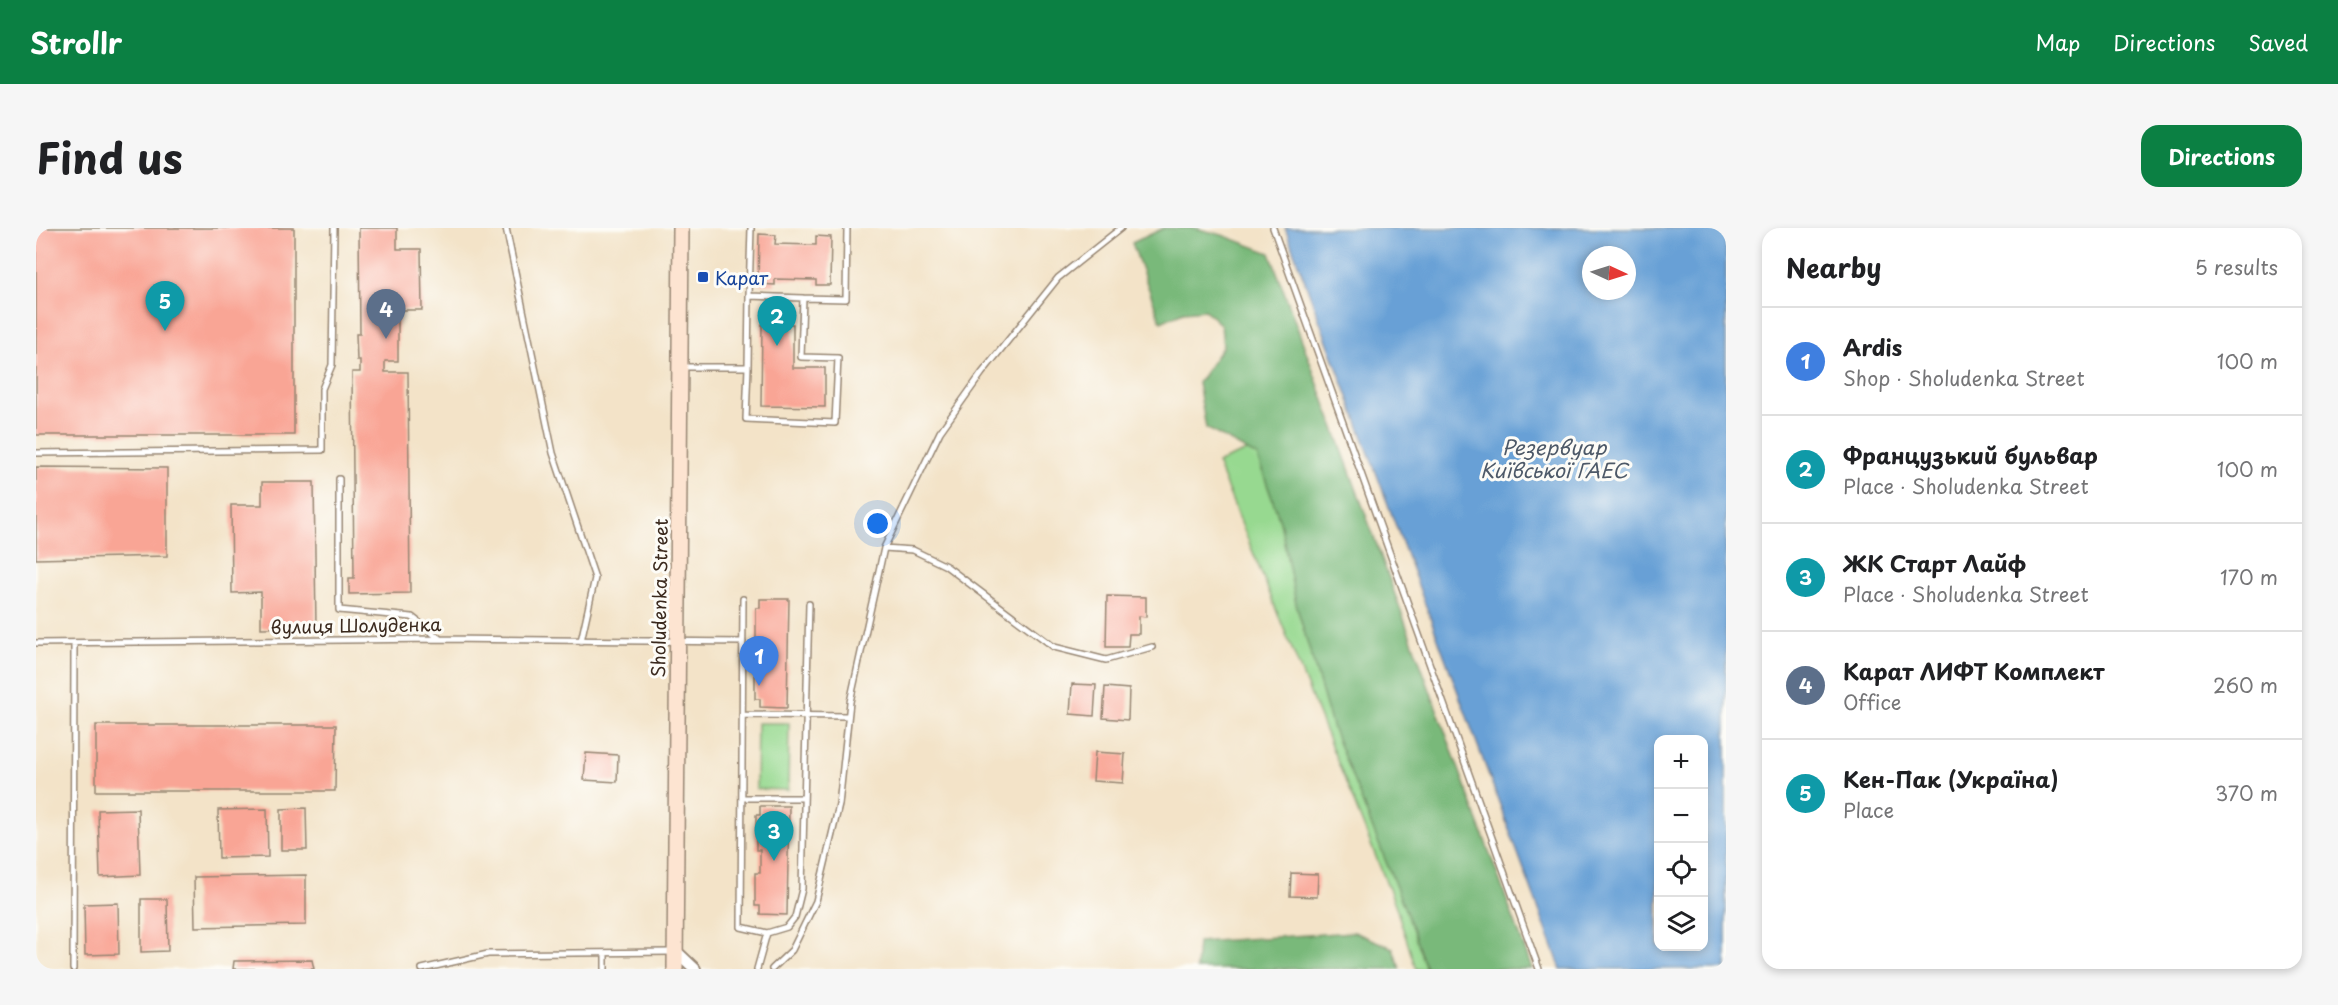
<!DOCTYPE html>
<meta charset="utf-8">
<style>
:root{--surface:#fff;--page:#f6f6f6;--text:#202124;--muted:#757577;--line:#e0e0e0;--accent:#0b8043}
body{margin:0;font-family:"Playpen Sans",sans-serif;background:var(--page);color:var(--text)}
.controls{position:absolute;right:18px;bottom:18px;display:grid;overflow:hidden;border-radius:12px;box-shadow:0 3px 9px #0003}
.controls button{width:54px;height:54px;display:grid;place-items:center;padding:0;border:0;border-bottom:2px solid var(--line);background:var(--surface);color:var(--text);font:30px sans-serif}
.compass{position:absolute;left:1546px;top:18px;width:54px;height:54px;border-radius:50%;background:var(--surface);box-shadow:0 3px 9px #0003;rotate:94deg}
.you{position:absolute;left:842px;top:296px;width:21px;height:21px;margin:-15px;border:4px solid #fff;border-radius:50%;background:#1a73e8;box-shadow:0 0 0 9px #1a73e833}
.badge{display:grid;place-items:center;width:39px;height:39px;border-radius:50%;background:var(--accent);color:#fff;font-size:20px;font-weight:700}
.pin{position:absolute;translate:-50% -50px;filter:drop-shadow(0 2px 3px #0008)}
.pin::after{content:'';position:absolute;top:32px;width:21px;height:18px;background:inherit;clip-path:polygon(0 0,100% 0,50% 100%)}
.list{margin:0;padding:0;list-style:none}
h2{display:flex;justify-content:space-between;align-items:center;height:78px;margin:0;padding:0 24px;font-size:26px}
h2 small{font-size:20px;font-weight:400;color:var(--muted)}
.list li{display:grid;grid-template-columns:39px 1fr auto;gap:18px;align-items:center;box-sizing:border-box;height:108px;padding:0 24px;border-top:2px solid var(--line)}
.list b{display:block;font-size:22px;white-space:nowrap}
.list p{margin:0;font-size:20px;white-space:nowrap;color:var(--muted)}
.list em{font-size:20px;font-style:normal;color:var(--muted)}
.icon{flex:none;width:33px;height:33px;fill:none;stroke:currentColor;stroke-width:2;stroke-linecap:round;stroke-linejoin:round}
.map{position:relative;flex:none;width:1690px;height:741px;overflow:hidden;border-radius:18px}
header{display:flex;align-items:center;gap:36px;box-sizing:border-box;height:84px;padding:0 30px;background:var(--accent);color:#fff}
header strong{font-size:28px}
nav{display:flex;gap:33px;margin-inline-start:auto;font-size:21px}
.intro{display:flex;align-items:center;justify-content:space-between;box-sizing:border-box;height:144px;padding:0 36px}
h1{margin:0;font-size:42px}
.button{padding:15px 27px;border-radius:18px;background:var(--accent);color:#fff;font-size:21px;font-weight:700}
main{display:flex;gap:36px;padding:0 36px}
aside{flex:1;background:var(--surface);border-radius:18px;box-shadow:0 3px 9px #0003}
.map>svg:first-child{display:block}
.green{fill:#97d990;stroke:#698257;stroke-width:1.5}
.forest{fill:#79b97a;stroke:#5a724c;stroke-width:1.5}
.water{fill:#67a0d6;stroke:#51657a;stroke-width:1.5;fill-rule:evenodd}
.building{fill:#f9a595}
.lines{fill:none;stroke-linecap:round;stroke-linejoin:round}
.lane-casing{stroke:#978673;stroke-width:8}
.street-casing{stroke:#978673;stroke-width:14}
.secondary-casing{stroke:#978673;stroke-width:18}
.lane{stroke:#fff;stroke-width:5}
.street{stroke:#fff;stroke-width:10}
.secondary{stroke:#fde4d1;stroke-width:15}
.transit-dot{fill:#1a4fb4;stroke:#fdfcf7;stroke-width:2}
.labels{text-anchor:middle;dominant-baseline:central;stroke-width:6;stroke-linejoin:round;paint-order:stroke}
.transit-label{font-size:18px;fill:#164399;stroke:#fdfcf7;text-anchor:start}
.street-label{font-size:18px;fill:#3b2a1e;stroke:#fdfcf7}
.water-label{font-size:20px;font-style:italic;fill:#4d5968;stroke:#fdfcf7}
</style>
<header>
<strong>Strollr</strong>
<nav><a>Map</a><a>Directions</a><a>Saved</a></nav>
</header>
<div class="intro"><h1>Find us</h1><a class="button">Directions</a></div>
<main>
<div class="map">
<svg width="1690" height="741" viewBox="0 0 1690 741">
<rect width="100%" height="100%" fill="#fdfcf7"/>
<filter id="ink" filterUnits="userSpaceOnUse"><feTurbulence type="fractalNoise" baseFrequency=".0167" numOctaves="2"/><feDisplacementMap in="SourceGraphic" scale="12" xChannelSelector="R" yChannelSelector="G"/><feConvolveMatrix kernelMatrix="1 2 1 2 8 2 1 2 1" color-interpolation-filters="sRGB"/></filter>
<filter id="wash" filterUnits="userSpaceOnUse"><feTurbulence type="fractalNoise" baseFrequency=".008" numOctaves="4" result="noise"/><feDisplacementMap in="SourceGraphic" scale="24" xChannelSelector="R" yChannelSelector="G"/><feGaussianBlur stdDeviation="1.35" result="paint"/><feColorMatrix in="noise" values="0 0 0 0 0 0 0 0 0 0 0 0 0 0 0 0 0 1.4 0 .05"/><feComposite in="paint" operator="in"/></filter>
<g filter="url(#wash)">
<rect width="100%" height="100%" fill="#f3e3c8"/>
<!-- green -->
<path class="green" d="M 1228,216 L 1422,741 L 1380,741 L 1359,676 L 1181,235 Z
M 721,495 L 753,495 L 752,562 L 720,561 Z"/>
<!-- forest -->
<path class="forest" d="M 1128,0 L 1159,0 L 1186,7 L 1234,25 L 1496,741 L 1390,741 L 1374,694 L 1297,501 L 1260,376 L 1244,293 L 1221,228 L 1170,200 L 1162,155 L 1187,118 L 1185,97 L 1169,82 L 1147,84 L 1125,94 L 1096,15 Z
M 1318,704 L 1357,720 L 1364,741 L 1160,741 L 1162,714 Z"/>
<!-- water -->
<path class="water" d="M 1249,0 L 1690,0 L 1690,741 L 1525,741 ZM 1555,27 L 1591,27 L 1591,63 L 1555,63 ZM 1622,512 L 1668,512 L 1668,718 L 1622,718 Z"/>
<g id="blocks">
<!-- building -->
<path class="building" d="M 0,0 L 258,0 L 258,207 L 0,207 Z
M 323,0 L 361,0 L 361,21 L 385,21 L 386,82 L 362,82 L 362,133 L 349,133 L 349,144 L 372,144 L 374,365 L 313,366 L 313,350 L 318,350 L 316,144 L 324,144 L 324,132 L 321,132 L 320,106 L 324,106 Z
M 723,6 L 740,7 L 739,16 L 780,17 L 780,8 L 795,9 L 794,57 L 780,57 L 780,52 L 739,51 L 739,57 L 722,56 Z
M 726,96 L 757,96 L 757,140 L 789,140 L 789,179 L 725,178 Z
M 0,239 L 131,240 L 131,328 L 0,331 Z
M 226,254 L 278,254 L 280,399 L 225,400 L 225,364 L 196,365 L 195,277 L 226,277 Z
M 1071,368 L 1110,369 L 1110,389 L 1103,388 L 1103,406 L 1093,406 L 1092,419 L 1070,419 Z
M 724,371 L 753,371 L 751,480 L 724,479 L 724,471 L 719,471 L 719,438 L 724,438 L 724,415 L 720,415 L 720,380 L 724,380 Z
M 1036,456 L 1060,457 L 1058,488 L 1034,486 Z
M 1069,459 L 1093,461 L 1092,492 L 1067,490 Z
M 60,497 L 300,497 L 299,563 L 60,563 Z
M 1059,524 L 1089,526 L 1087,555 L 1057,553 Z
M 550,525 L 582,527 L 581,554 L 548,552 Z
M 724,578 L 753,578 L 751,687 L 724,686 L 724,678 L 719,678 L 719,645 L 724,645 L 724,622 L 720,622 L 720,587 L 724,587 Z
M 270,580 L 271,622 L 245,622 L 245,581 Z
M 102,581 L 104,647 L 64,649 L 62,582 Z
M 231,581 L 232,629 L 183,630 L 182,582 Z
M 1255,645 L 1282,646 L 1281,669 L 1254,668 Z
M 270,647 L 270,697 L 159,699 L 158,649 Z
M 105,671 L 131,671 L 132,723 L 105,724 Z
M 82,675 L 83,726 L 49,727 L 48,676 Z
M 276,732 L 278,741 L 197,741 L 198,733 Z"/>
</g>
</g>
<g filter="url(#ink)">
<use href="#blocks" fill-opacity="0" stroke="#978673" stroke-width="1.5"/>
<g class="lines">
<!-- lane casing -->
<g class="lane-casing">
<path id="lane" d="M 470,0 L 517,225 L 559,350 L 545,413
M 1237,0 L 1503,741
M 713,68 L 715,0
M 767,70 L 810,71 L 811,0
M 646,139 L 712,139 L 710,191 L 799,195 L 802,130 L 765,129 L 767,70 L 713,68 L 712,139
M 0,225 L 286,222 L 286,161 L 296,137 L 298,0
M 303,251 L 303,382 L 376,389 L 404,411
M 848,320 L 877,322 L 910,338 L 1018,419 L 1070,432 L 1116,419
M 707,371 L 705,699 L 731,705
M 0,415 L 404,411 L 707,414
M 706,487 L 812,488
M 706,570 L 768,570
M 37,741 L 38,416
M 386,741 L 452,726 L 636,724
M 569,741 L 569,725
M 721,741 L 731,705 L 751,699 L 759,689 L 766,661 L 773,376
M 736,741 L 756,722 L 780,673 L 803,577 L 814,474 L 848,320 L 904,204 L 946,145 L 1022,50 L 1085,0"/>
</g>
<!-- street casing -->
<g class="street-casing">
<path id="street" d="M 641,724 L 659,741"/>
</g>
<!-- secondary casing -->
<g class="secondary-casing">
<path id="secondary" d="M 639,741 L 645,0"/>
</g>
<!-- lane -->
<use href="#lane" class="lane"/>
<!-- street -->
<use href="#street" class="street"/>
<!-- secondary -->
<use href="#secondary" class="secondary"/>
</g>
</g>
<!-- markers -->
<rect class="transit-dot" x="661" y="43" width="12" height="12" rx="3"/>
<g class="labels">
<!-- transit labels -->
<g class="transit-label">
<text x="679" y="49">Карат</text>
</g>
<!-- street labels -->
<g class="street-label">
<text transform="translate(623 370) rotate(-89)">Sholudenka Street</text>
<text transform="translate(320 397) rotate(-1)">вулиця Шолуденка</text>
</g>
<!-- water labels -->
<g class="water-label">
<text x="1518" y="219">Резервуар<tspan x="1518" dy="23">Київської ГАЕС</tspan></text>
</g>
</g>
</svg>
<div class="controls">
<button>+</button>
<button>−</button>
<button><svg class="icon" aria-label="locate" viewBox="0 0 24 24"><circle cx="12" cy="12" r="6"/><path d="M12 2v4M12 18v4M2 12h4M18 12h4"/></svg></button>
<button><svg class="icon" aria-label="layers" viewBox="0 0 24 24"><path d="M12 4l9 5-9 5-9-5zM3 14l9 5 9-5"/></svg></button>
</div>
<svg class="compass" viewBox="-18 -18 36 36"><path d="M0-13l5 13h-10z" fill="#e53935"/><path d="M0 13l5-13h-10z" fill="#757577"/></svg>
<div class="you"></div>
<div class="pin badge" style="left:723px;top:458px;background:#3f7fe0">1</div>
<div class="pin badge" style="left:741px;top:118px;background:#0f9aa8">2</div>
<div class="pin badge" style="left:738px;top:633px;background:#0f9aa8">3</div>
<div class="pin badge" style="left:350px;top:111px;background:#5c6f8a">4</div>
<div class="pin badge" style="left:129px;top:103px;background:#0f9aa8">5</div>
</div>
<aside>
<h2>Nearby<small>5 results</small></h2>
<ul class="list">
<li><span class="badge" style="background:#3f7fe0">1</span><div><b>Ardis</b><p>Shop · Sholudenka Street</p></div><em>100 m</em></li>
<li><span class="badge" style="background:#0f9aa8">2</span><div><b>Французький бульвар</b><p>Place · Sholudenka Street</p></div><em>100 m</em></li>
<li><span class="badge" style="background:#0f9aa8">3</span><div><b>ЖК Старт Лайф</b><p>Place · Sholudenka Street</p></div><em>170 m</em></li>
<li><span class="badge" style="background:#5c6f8a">4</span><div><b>Карат ЛИФТ Комплект</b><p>Office</p></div><em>260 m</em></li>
<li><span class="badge" style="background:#0f9aa8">5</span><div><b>Кен-Пак (Україна)</b><p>Place</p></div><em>370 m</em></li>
</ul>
</aside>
</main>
